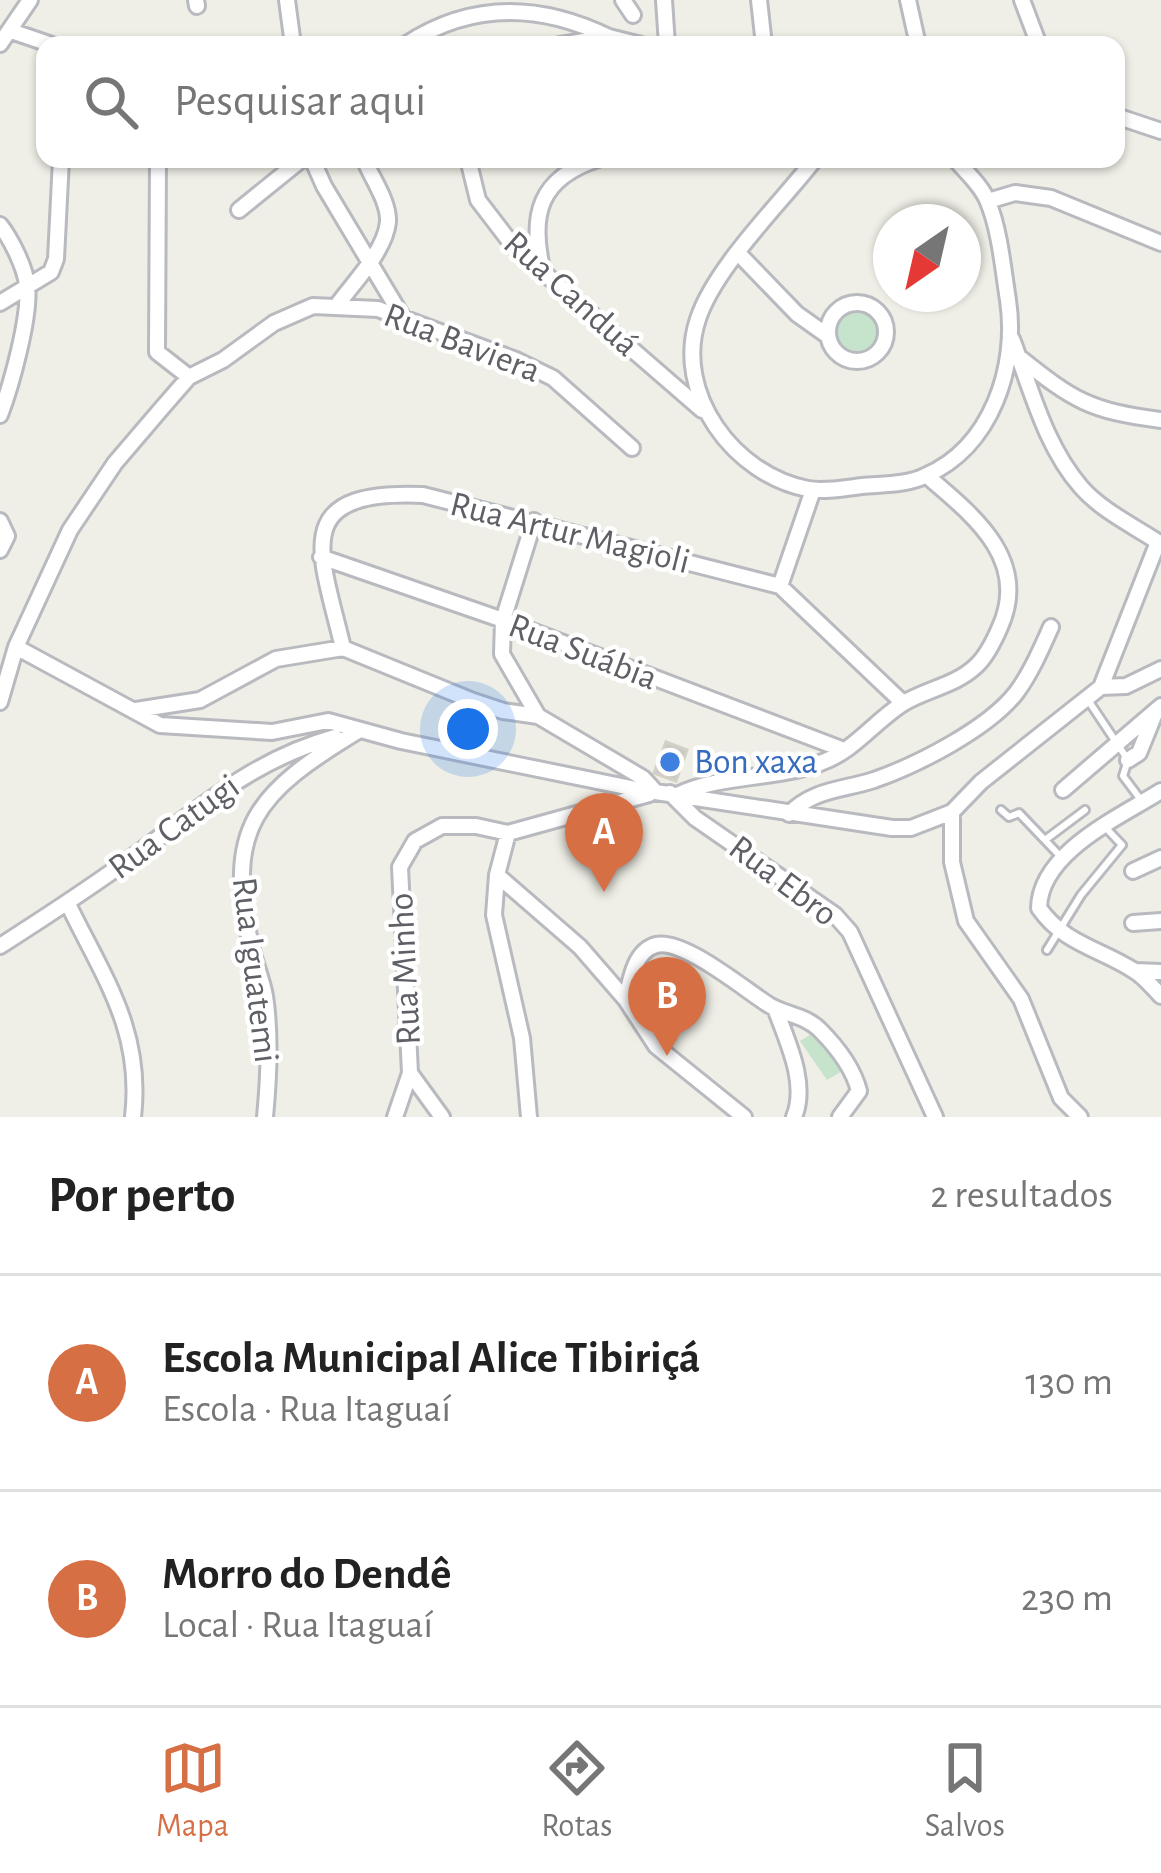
<!DOCTYPE html>
<html lang="pt">
<meta charset="utf-8">
<style>
:root{--surface:#fff;--page:#f6f6f6;--text:#222;--muted:#767676;--line:#e0e0e0;--accent:#d76f45}
body{margin:0;font-family:"Alegreya Sans",sans-serif;background:var(--page);color:var(--text)}
.compass{position:absolute;left:873px;top:204px;width:108px;height:108px;border-radius:50%;background:var(--surface);box-shadow:0 3px 9px #0004;rotate:214deg}
.you{position:absolute;left:468px;top:729px;width:42px;height:42px;margin:-30px;border:9px solid #fff;border-radius:50%;background:#1a73e8;box-shadow:0 0 0 18px #1a73e833}
.badge{display:grid;place-items:center;width:78px;height:78px;border-radius:50%;background:var(--accent);color:#fff;font-size:39px;font-weight:700}
.pin{position:absolute;translate:-50% -99px;filter:drop-shadow(0 3px 6px #0008)}
.pin::after{content:'';position:absolute;top:63px;width:42px;height:36px;background:inherit;clip-path:polygon(0 0,100% 0,50% 100%)}
.list{margin:0;padding:0;list-style:none}
h2{display:flex;justify-content:space-between;align-items:center;height:156px;margin:0;padding:0 48px;font-size:51px}
h2 small{font-size:39px;font-weight:400;color:var(--muted)}
.list li{display:grid;grid-template-columns:78px 1fr auto;gap:36px;align-items:center;box-sizing:border-box;height:216px;padding:0 48px;border-top:3px solid var(--line)}
.list b{display:block;font-size:45px;white-space:nowrap}
.list p{margin:0;font-size:39px;white-space:nowrap;color:var(--muted)}
.list em{font-size:39px;font-style:normal;color:var(--muted)}
.icon{flex:none;width:66px;height:66px;fill:none;stroke:currentColor;stroke-width:2;stroke-linecap:round;stroke-linejoin:round}
.map{position:relative;flex:none;width:1161px;height:1117px;overflow:hidden}
.search{position:absolute;background:var(--surface);box-shadow:0 3px 9px #0004;left:36px;right:36px;top:36px;height:132px;display:flex;align-items:center;gap:30px;box-sizing:border-box;padding:0 42px;border-radius:24px;color:var(--muted);font-size:45px}
.sheet{height:588px;background:var(--surface)}
nav{display:flex;justify-content:space-around;align-items:center;box-sizing:border-box;height:168px;border-top:3px solid var(--line);background:var(--surface);font-size:33px;color:var(--muted)}
nav a{display:grid;justify-items:center;gap:6px}
nav .on{color:var(--accent)}
.map>svg:first-child{display:block}
.green{fill:#c6e3cc}
.building{fill:#cac9c3;stroke:#d3d1c6;stroke-width:3}
.lines{fill:none;stroke-linecap:round;stroke-linejoin:round}
.service-casing{stroke:#b9babf;stroke-width:12}
.minor-casing{stroke:#b9babf;stroke-width:20}
.service{stroke:#fff;stroke-width:6}
.minor{stroke:#fff;stroke-width:14}
.shop-dot{fill:#3f7fe0;stroke:#fff;stroke-width:4.5}
.labels{text-anchor:middle;dominant-baseline:central;stroke-width:9;stroke-linejoin:round;paint-order:stroke}
.street-label{font-size:36px;fill:#5e6065;stroke:#fff}
.shop-label{font-size:36px;fill:#366cbe;stroke:#fff;text-anchor:start}
</style>
<div class="map">
<svg width="1161" height="1117" viewBox="0 0 1161 1117">
<rect width="100%" height="100%" fill="#efefe7"/>
<!-- green -->
<path class="green" d="M831 332a26 26 0 1 1 52 0a26 26 0 1 1-52 0Z
M 816,1031 L 844,1070 L 827,1080 L 800,1041 Z"/>
<!-- building -->
<path class="building" d="M 666,742 L 687,750 L 676,781 L 654,773 Z"/>
<g class="lines">
<!-- service casing -->
<g class="service-casing">
<path id="service" d="M 1088,700 L 1128,760 L 1123,776 L 1141,800
M 1001,810 L 1009,817 L 1019,813 L 1061,857
M 1045,840 L 1085,810
M 1047,950 L 1081,895 L 1122,845 L 1106,828"/>
</g>
<!-- minor casing -->
<g class="minor-casing">
<path id="minor" d="M 196,0 L 197,6
M 287,0 L 293,45
M 623,0 L 633,15
M 664,0 L 667,45
M 759,0 L 764,45
M 908,0 L 918,45
M 1022,0 L 1039,45
M 11,31 L 52,45
M 0,44 L 30,0
M 405,45 C 470,2 539,3 609,37
M 559,45 L 609,37 L 641,45
M 1116,116 L 1161,131
M 158,159 L 157,352 L 189,377
M 312,159 L 324,186 L 403,318
M 468,159 L 478,200 L 514,247 L 702,410
M 815,159 C 780,204 715,267 698,319 C 673,393 734,475 808,489 C 825,492 845,488 862,486 C 883,484 906,485 925,476 C 992,447 1018,366 1008,300 C 1003,269 1000,231 988,202 C 982,186 966,172 955,159
M 988,201 L 1015,193 L 1051,198 L 1161,243
M 239,210 L 302,159
M 0,225 C 11,239 25,267 27,285 C 31,315 11,386 0,415
M 739,254 L 797,314 L 828,336
M 543,272 C 529,215 539,178 598,159
M828 332a29 29 0 1 1 58 0a29 29 0 1 1-58 0Z
M 0,303 L 51,272 L 56,259 L 61,159
M 338,304 C 354,282 385,251 388,222 C 389,201 371,177 364,159
M 1012,339 C 1031,388 1045,446 1081,487 C 1101,510 1132,525 1158,542
M 1019,357 C 1074,401 1090,411 1161,420
M 632,448 L 553,378 L 516,360 L 378,309 L 313,306 L 274,323 L 223,360 L 189,377 L 162,408 L 115,463 L 70,530 L 16,647 L 160,725 L 272,732 L 328,721 L 401,741 L 636,789 L 892,828 L 911,828 L 952,812 L 981,782 L 1101,687 L 1158,542
M 0,521 L 7,536 L 0,550
M 534,521 L 503,620 L 502,654 L 538,716
M 321,557 L 503,620 L 844,750
M 780,586 L 813,490
M 343,648 C 321,554 287,489 423,495 L 780,586 L 903,703
M 1101,687 L 1126,686 L 1161,669
M 0,702 L 16,647
M 136,710 L 200,700 L 276,659 L 343,648 L 473,701 L 503,711 L 538,716 L 643,778 L 653,789
M 1128,760 L 1139,753 L 1156,711
M 1063,790 L 1161,706
M 1161,791 C 1120,817 1040,852 1039,908 C 1063,943 1100,949 1133,970 C 1144,976 1153,988 1161,996
M 670,793 L 695,818 L 835,915 L 850,932 L 935,1117
M 677,795 C 722,774 773,780 820,763 C 853,752 874,722 902,704 C 926,689 955,686 976,666 C 987,656 994,641 1000,627 C 1030,560 974,516 927,476
M 952,812 L 952,862 L 966,921 L 1021,999 L 1061,1098 L 1080,1117
M 789,814 C 813,789 843,790 874,780 C 917,765 988,729 1016,693 C 1031,673 1041,649 1051,627
M 508,833 L 497,875 L 494,915 L 522,1038 L 529,1117
M 1133,871 L 1161,858
M 497,875 L 580,947 L 626,1000 L 656,1046 L 744,1117
M 68,904 C 104,978 143,1031 133,1117
M 1133,923 L 1161,921
M 0,946 C 47,916 93,886 138,853 C 204,805 255,759 335,737
M 1135,971 L 1161,972
M 626,1000 C 630,981 634,951 656,945 C 683,938 745,990 769,1005 C 786,1015 804,1015 819,1029 C 836,1046 853,1067 859,1091 L 840,1117
M 775,1008 C 787,1041 808,1083 794,1117
M 265,1117 C 269,1076 271,1036 265,996 C 262,980 256,966 252,950 C 223,827 256,793 358,731
M 395,1117 L 410,1073
M 442,1117 L 410,1073 L 400,867 L 415,841 L 442,826 L 476,826 L 508,833 L 649,794"/>
</g>
<!-- service -->
<use href="#service" class="service"/>
<!-- minor -->
<use href="#minor" class="minor"/>
</g>
<!-- markers -->
<circle class="shop-dot" cx="670" cy="762" r="12"/>
<g class="labels">
<!-- street labels -->
<g class="street-label">
<text transform="translate(571 294) rotate(42)">Rua Canduá</text>
<text transform="translate(462 343) rotate(21)">Rua Baviera</text>
<text transform="translate(570 533) rotate(14)">Rua Artur Magioli</text>
<text transform="translate(583 652) rotate(21)">Rua Suábia</text>
<text transform="translate(174 827) rotate(-36)">Rua Catugi</text>
<text transform="translate(783 881) rotate(37)">Rua Ebro</text>
<text transform="translate(405 969) rotate(-93)">Rua Minho</text>
<text transform="translate(255 970) rotate(83)">Rua Iguatemi</text>
</g>
<!-- shop labels -->
<g class="shop-label">
<text x="694" y="762">Bon xaxa</text>
</g>
</g>
</svg>
<svg class="compass" viewBox="-18 -18 36 36"><path d="M0-13l5 13h-10z" fill="#e53935"/><path d="M0 13l5-13h-10z" fill="#767676"/></svg>
<div class="you"></div>
<div class="pin badge" style="left:604px;top:892px">A</div>
<div class="pin badge" style="left:667px;top:1056px">B</div>
<div class="search"><svg class="icon" aria-label="search" viewBox="0 0 24 24"><circle cx="10" cy="10" r="6"/><path d="M15 15l6 6"/></svg>Pesquisar aqui</div>
</div>
<section class="sheet">
<h2>Por perto<small>2 resultados</small></h2>
<ul class="list">
<li><span class="badge">A</span><div><b>Escola Municipal Alice Tibiriçá</b><p>Escola · Rua Itaguaí</p></div><em>130 m</em></li>
<li><span class="badge">B</span><div><b>Morro do Dendê</b><p>Local · Rua Itaguaí</p></div><em>230 m</em></li>
</ul>
</section>
<nav>
<a class="on"><svg class="icon" aria-label="map" viewBox="0 0 24 24"><path d="M3 6l6-2 6 2 6-2v14l-6 2-6-2-6 2zM9 4v14M15 6v14"/></svg>Mapa</a>
<a><svg class="icon" aria-label="directions" viewBox="0 0 24 24"><path d="M12 3l9 9-9 9-9-9zM9 14v-3h6M13 9l2 2-2 2"/></svg>Rotas</a>
<a><svg class="icon" aria-label="saved" viewBox="0 0 24 24"><path d="M7 4h10v16l-5-4-5 4z"/></svg>Salvos</a>
</nav>
